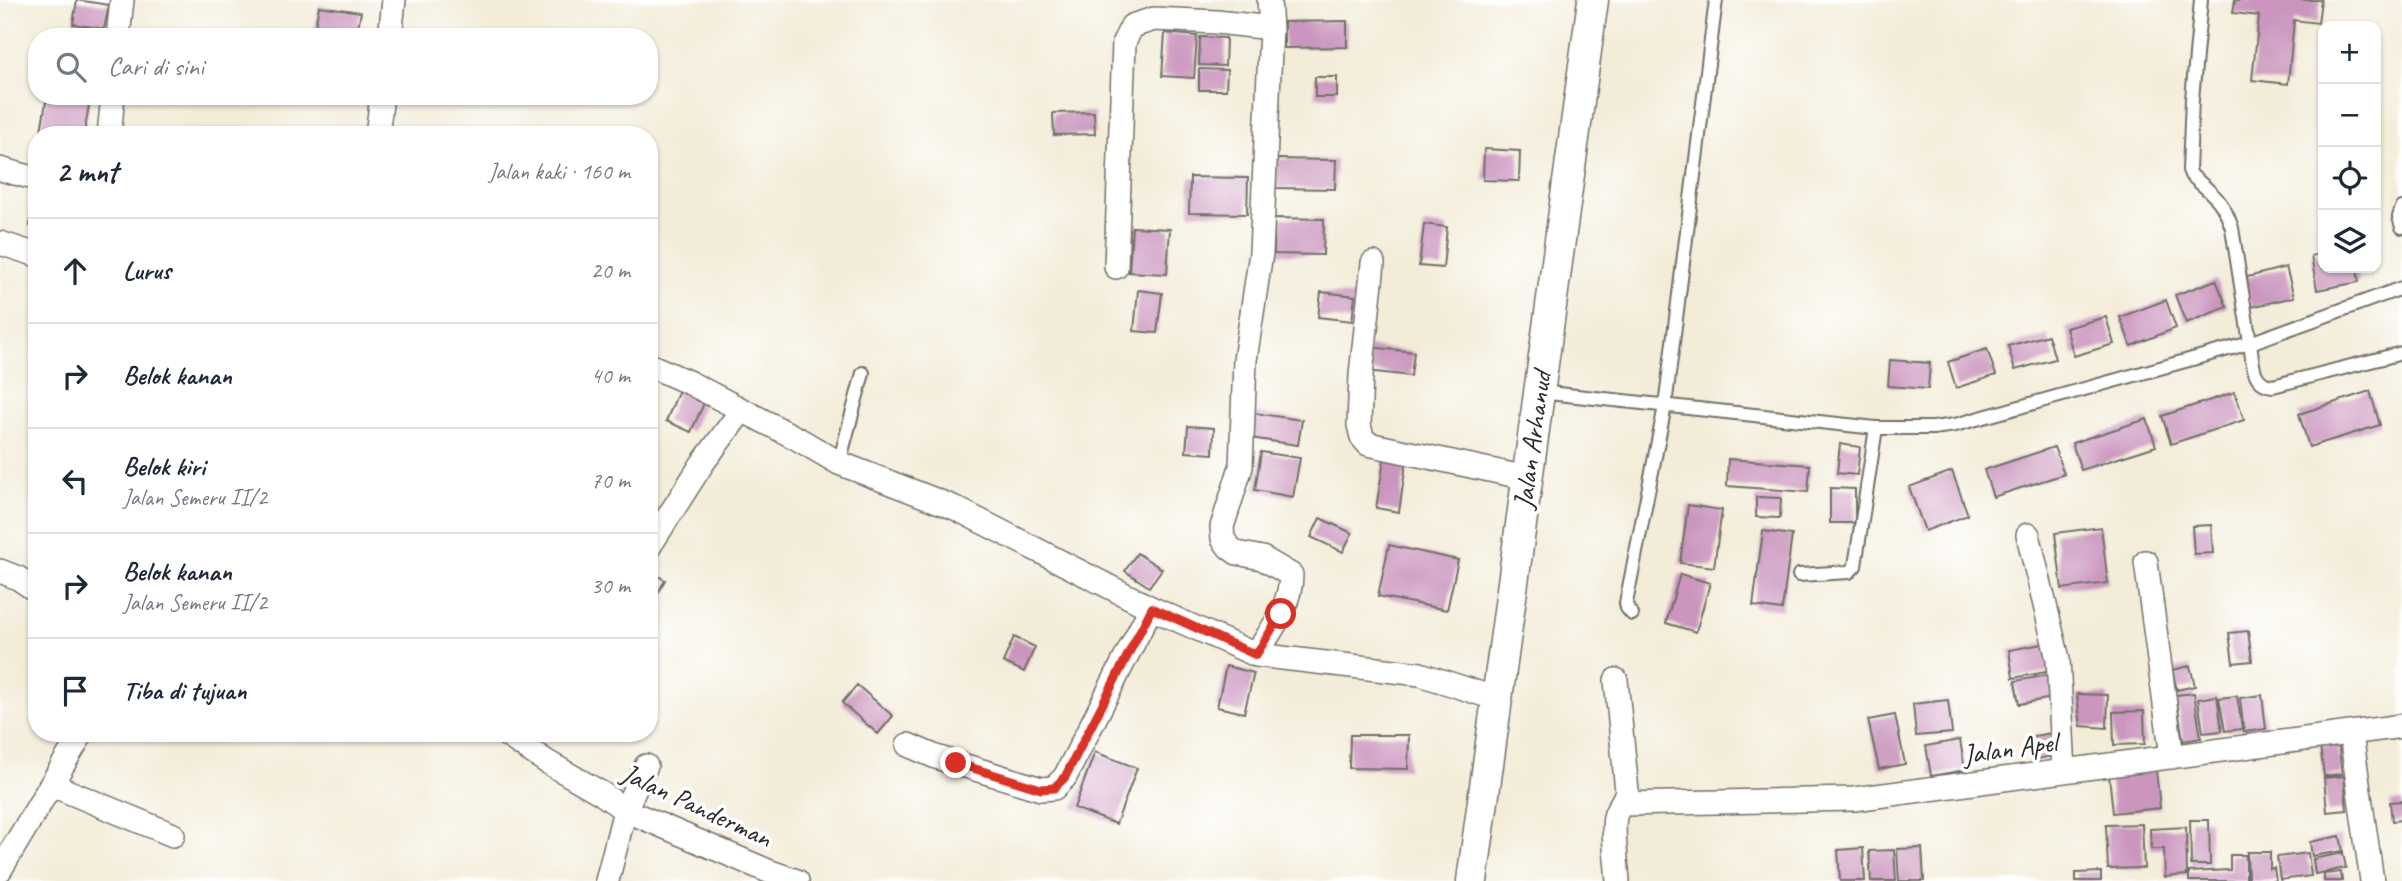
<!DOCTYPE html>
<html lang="id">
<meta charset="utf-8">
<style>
:root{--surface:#fff;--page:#f2f2f3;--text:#1f2937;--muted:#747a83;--line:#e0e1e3}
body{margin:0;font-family:Caveat,sans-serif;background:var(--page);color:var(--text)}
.controls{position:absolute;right:21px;top:21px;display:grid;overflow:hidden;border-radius:14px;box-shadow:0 2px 5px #0004}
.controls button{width:63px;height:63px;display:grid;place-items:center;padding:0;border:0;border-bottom:2px solid var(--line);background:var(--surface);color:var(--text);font:35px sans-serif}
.stop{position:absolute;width:21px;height:21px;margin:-16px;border:5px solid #d93025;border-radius:50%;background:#fff}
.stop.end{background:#d93025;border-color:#fff;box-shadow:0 2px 7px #0008}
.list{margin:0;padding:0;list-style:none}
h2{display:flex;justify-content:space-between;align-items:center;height:91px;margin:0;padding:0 28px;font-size:30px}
h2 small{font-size:23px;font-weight:400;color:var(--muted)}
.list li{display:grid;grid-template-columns:46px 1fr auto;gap:21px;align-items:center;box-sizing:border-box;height:105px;padding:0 28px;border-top:2px solid var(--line)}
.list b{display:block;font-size:26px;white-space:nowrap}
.list p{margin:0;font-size:23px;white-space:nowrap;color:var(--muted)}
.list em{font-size:23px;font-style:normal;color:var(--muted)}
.icon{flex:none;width:38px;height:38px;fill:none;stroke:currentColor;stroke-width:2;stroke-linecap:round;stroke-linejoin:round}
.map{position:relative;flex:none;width:2402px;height:881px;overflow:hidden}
.search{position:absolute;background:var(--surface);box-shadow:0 2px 5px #0004;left:28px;top:28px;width:630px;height:77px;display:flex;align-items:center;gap:18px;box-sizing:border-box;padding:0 24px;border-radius:28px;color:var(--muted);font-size:26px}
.panel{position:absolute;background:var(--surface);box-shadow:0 2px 5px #0004;left:28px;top:126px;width:630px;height:616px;border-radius:28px}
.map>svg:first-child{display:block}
.building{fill:#cb95be}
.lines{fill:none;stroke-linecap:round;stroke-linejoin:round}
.service-casing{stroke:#716f68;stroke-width:16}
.minor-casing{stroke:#716f68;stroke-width:26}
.tertiary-casing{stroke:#716f68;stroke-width:33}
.service{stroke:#fff;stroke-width:12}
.minor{stroke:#fff;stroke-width:23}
.tertiary{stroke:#fff;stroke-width:30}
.route{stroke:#d93025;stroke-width:9}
.labels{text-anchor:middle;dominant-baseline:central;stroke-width:7;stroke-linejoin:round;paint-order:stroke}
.street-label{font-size:28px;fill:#2b2b2b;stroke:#fff}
</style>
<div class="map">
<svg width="2402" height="881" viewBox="0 0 2402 881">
<rect width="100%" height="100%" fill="#fff"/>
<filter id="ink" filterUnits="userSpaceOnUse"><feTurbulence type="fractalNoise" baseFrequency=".0143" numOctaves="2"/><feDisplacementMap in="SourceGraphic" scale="14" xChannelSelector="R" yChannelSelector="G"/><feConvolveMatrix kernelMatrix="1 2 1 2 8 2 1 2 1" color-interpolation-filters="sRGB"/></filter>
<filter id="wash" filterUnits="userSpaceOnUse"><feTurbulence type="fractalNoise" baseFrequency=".00686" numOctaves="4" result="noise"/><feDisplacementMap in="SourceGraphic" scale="28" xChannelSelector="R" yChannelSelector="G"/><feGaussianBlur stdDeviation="1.57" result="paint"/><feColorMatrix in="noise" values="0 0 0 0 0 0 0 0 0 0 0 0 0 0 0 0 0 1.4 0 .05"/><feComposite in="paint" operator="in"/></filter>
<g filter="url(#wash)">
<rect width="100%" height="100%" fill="#f3ecd8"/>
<g id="blocks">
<!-- building -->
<path class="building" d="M 77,0 L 109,5 L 104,29 L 73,24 Z
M 2235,0 L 2321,0 L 2318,23 L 2294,20 L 2288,84 L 2252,80 L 2259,16 L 2233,13 Z
M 319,6 L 361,12 L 356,37 L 313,37 Z
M 1347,21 L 1347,47 L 1284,48 L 1284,22 Z
M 1165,33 L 1197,36 L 1194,78 L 1162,76 Z
M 1200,37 L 1226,38 L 1225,66 L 1199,65 Z
M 1199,69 L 1227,70 L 1226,90 L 1199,90 Z
M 1315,77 L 1337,77 L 1337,97 L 1315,97 Z
M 47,96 L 75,96 L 90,99 L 84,135 L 64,135 L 41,131 Z
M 1094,112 L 1095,134 L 1054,135 L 1053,113 Z
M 1484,149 L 1520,151 L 1519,181 L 1483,180 Z
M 1275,159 L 1336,160 L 1335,189 L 1275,188 Z
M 1190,177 L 1248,178 L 1247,214 L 1189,213 Z
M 33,194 L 37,195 L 37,227 L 30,226 Z
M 1274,218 L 1324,219 L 1323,255 L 1274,254 Z
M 1424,224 L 1447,227 L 1443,268 L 1419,266 Z
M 1132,227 L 1170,229 L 1167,274 L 1129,272 Z
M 2323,253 L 2323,268 L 2357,268 L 2359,282 L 2317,290 L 2311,256 Z
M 2286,267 L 2294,297 L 2251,307 L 2244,278 Z
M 2216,280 L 2227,307 L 2186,323 L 2175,295 Z
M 1138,290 L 1162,293 L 1157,333 L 1134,331 Z
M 1321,292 L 1355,296 L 1352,321 L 1318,317 Z
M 2166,300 L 2176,328 L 2131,346 L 2120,317 Z
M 2106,317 L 2114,344 L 2074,356 L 2066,328 Z
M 2048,335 L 2055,359 L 2015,370 L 2008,346 Z
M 1369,347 L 1414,352 L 1411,376 L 1367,371 Z
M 1987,349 L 1996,375 L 1956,388 L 1948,362 Z
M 1890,360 L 1930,363 L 1928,389 L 1888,386 Z
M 679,390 L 705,401 L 691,432 L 666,421 Z
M 2370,391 L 2380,425 L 2309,447 L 2299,414 Z
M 2235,392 L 2244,420 L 2171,444 L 2162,416 Z
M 1254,413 L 1302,420 L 1298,445 L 1250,438 Z
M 2147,419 L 2156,446 L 2081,470 L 2072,443 Z
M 1188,426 L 1214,428 L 1213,454 L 1186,452 Z
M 1840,444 L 1860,447 L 1857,475 L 1837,473 Z
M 2054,447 L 2064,474 L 1993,497 L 1984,470 Z
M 1261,452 L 1300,458 L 1293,497 L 1255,490 Z
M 1385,454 L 1407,457 L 1399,512 L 1376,508 Z
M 1728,459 L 1810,465 L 1808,492 L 1727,486 Z
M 1952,471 L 1968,515 L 1925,531 L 1909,487 Z
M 1830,488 L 1855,489 L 1855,523 L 1830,523 Z
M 1756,497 L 1781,498 L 1780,518 L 1756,517 Z
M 1688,505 L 1722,510 L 1714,567 L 1680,563 Z
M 1320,518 L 1352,533 L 1343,552 L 1311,537 Z
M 2211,525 L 2213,553 L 2194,554 L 2192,526 Z
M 2101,527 L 2108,583 L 2062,589 L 2055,533 Z
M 1763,531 L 1792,535 L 1782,610 L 1753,606 Z
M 1389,545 L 1458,560 L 1447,610 L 1378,596 Z
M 1137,553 L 1162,569 L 1149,587 L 1125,571 Z
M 649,571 L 665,580 L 649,610 Z
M 1680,574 L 1710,583 L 1696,632 L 1666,623 Z
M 2248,631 L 2252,661 L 2233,663 L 2229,633 Z
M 1014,637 L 1035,647 L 1024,672 L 1003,662 Z
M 2053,642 L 2058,670 L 2013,678 L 2009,650 Z
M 1226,666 L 1254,673 L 1244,713 L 1217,707 Z
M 2190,666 L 2195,686 L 2177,690 L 2172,670 Z
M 2054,674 L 2058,697 L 2019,704 L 2015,681 Z
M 857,685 L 893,716 L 878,734 L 842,703 Z
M 2194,693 L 2201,738 L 2183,741 L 2176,695 Z
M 2077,694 L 2108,695 L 2107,728 L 2081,726 Z
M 2262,695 L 2266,729 L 2244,732 L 2240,698 Z
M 2217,696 L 2222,731 L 2203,733 L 2198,699 Z
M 2237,696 L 2242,729 L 2225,731 L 2219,698 Z
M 1948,700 L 1952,733 L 1916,736 L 1913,704 Z
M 2144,711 L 2145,744 L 2114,745 L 2113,712 Z
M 1895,715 L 1905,764 L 1879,769 L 1868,720 Z
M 2058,732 L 2062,754 L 2032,760 L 2028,737 Z
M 1350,735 L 1409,735 L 1408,769 L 1349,768 Z
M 1960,740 L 1965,770 L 1931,776 L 1926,746 Z
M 2338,743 L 2342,774 L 2324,776 L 2320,746 Z
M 1095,752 L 1137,768 L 1116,824 L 1074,808 Z
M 2156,770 L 2160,808 L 2113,813 L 2109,775 Z
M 2344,776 L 2347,810 L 2327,812 L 2324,778 Z
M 2402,801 L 2402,820 L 2392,821 L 2390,802 Z
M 2190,820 L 2209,820 L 2210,865 L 2191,865 Z
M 2142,824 L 2144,868 L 2108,869 L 2106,825 Z
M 2186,827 L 2187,875 L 2165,877 L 2164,849 L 2151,849 L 2150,829 Z
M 2340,836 L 2343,851 L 2312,856 L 2310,842 Z
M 1863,848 L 1865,881 L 1840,881 L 1838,850 Z
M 1922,848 L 1924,881 L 1899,881 L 1897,849 Z
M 1894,850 L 1896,881 L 1871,881 L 1869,851 Z
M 2247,852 L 2270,852 L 2270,869 L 2274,868 L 2276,881 L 2248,881 Z
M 2308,853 L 2311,876 L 2280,880 L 2277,857 Z
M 2343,853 L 2346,868 L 2315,874 L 2313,859 Z
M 2230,855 L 2246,855 L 2246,881 L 2189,881 L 2189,872 L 2230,870 Z
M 2101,872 L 2101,881 L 2076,881 L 2076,873 Z
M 2341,872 L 2342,881 L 2324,881 L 2324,874 Z"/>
</g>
</g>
<g filter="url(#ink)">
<use href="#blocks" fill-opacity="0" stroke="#716f68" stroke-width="2"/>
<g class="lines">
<!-- service casing -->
<g class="service-casing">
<path id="service" d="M 2201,0 L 2192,99 L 2189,170 L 2191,175 C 2213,194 2223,200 2232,228 L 2250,343 L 2402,288
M 2402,208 L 2399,217 L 2402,227
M 1539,392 L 1876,428 L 1933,428 L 1955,425 L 2250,343 C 2253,361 2251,384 2273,386 L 2402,353
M 839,463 L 863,373
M 1799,575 L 1849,572 L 1855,566 L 1876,428
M 1632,614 L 1627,608 L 1626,603 L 1665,406 L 1716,0"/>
</g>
<!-- minor casing -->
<g class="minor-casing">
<path id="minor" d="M 118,37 L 122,0
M 390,37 L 394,0
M 109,135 L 113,96
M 377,135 L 382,96
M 0,169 L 37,179
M 0,243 L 37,255
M 1373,263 L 1361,375 L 1359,425 L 1362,437 L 1368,444 L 1527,478
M 1116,267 L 1124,42 L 1132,26 L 1154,19 L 1217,22 L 1271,28
M 649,365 L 690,383 L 798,439 L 839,463 L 953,507 L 1151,608 L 1256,655 L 1420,674 L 1497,699
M 2028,535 L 2058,659 L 2064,771
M 649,547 L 702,464 L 742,410
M 2146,562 L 2172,757
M 0,571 L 18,578 L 37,591
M 1256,655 C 1271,630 1291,605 1291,575 L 1262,558 L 1237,553 L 1229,547 L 1223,539 L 1222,527 L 1241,467 L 1245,360 L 1261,253 L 1271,28 L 1269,0
M 1616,680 L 1627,791 C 1624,802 1617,808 1615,817 C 1612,831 1617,865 1618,881
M 504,733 L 547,762 L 601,793 L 625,810 L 768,871 L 797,881
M 2351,734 L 2372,881
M 908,745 L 936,757 L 1041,789 L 1054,788 L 1065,777 L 1151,608
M 52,785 L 173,835
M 1624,804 L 1854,799 L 2402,726
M 0,870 L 82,733
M 607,881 L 625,810 L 646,766"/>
</g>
<!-- tertiary casing -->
<g class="tertiary-casing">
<path id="tertiary" d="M 1472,881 L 1593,0"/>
</g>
<!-- service -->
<use href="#service" class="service"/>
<!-- minor -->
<use href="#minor" class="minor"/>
<!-- tertiary -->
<use href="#tertiary" class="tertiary"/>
</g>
</g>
<g class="lines" filter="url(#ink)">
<!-- route -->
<path class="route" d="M 956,763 L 1041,789 L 1054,788 L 1065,777 L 1152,608 L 1256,655 L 1281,614"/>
</g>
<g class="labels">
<!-- street labels -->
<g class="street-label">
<text transform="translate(1532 440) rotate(-82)">Jalan Arhanud</text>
<text transform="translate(2010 748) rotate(-8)">Jalan Apel</text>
<text transform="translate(697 805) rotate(25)">Jalan Panderman</text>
</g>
</g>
</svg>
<div class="controls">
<button>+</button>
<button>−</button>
<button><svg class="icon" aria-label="locate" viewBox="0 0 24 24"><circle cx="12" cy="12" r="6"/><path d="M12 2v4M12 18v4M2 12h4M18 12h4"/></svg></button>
<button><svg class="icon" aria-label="layers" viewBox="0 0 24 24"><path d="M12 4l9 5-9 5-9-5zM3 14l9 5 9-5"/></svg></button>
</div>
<div class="stop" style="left:1281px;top:614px"></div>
<div class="stop end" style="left:956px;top:763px"></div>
<div class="search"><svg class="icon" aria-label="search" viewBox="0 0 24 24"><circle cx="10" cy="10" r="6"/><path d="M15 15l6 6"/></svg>Cari di sini</div>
<section class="panel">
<h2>2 mnt<small>Jalan kaki · 160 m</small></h2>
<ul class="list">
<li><svg class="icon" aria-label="ahead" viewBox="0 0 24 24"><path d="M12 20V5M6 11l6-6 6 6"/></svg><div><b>Lurus</b></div><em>20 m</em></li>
<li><svg class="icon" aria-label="right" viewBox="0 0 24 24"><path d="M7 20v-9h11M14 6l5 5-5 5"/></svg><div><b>Belok kanan</b></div><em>40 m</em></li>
<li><svg class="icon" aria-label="left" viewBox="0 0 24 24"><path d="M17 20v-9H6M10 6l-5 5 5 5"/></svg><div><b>Belok kiri</b><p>Jalan Semeru II/2</p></div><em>70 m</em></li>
<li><svg class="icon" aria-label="right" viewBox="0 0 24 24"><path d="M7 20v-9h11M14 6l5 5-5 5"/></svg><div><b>Belok kanan</b><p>Jalan Semeru II/2</p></div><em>30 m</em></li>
<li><svg class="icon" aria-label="arrive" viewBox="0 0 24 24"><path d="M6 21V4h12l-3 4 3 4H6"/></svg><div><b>Tiba di tujuan</b></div></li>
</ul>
</section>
</div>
